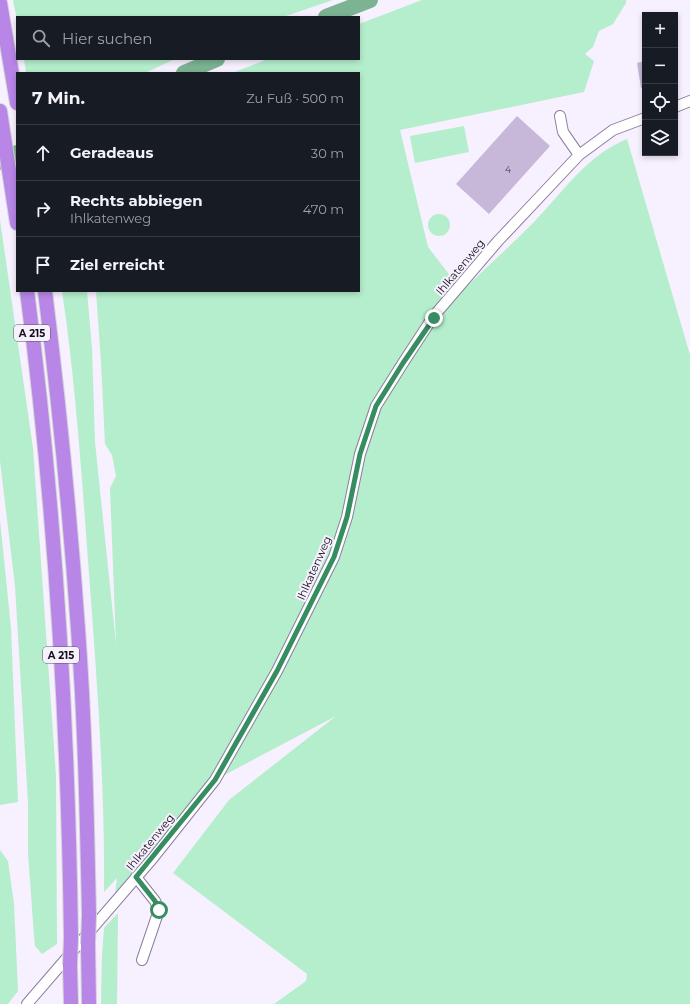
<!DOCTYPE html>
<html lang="de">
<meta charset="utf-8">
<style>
:root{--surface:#171b24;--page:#242831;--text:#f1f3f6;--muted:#9ea1a6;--line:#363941}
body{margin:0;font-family:Montserrat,sans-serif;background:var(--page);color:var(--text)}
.controls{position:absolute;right:12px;top:12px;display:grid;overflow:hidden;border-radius:0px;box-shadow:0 2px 6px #0003}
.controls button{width:36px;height:36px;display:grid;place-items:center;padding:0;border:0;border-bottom:1px solid var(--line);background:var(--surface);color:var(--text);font:20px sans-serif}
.stop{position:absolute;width:12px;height:12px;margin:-9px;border:3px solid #368d62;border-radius:50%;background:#fff}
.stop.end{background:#368d62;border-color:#fff;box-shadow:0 1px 4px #0008}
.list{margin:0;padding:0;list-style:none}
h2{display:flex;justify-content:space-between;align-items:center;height:52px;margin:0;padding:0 16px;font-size:17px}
h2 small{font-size:13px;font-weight:400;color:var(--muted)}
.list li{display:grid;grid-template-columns:26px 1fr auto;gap:12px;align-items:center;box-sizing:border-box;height:56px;padding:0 16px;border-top:1px solid var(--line)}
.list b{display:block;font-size:15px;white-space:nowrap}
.list p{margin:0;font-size:13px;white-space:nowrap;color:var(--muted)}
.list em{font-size:13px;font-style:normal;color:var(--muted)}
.icon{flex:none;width:22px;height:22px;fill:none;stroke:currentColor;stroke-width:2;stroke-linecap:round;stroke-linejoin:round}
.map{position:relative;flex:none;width:690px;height:1004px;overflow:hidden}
.search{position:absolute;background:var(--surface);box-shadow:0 2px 6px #0003;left:16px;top:16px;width:344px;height:44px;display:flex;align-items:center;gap:10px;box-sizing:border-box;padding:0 14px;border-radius:0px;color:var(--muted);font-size:15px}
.panel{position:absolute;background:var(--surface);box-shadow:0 2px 6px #0003;left:16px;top:72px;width:344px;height:220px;border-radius:0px}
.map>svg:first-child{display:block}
.green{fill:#b4eecc}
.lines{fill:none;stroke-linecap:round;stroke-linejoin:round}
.river{stroke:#7bb393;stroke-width:16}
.building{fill:#c7b7d9}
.minor-casing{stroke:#8d7e9d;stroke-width:12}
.highway-casing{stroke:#d5d4d6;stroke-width:16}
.minor{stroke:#fff;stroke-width:10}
.highway{stroke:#b786e6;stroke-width:14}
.highway-bridge-casing{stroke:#d5d4d6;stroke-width:16;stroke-linecap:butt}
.highway-bridge{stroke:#b786e6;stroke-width:14}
.route{stroke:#368d62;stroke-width:5}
.labels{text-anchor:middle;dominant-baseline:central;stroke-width:4;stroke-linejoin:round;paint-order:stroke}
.number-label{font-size:9px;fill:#41384a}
.shield{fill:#f7f0fe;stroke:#58525e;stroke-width:1}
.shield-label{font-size:10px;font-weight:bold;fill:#140e1a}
.street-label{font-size:11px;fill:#140e1a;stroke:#f7f0fe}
</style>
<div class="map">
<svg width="690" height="1004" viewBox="0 0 690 1004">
<rect width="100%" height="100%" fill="#f7f0fe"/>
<!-- green -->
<path class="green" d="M 13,0 L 333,0 L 283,17 L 17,17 L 17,20 Z
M 422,0 L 626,0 L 626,3 L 613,24 L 599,31 L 593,47 L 585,54 L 594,61 L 584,92 L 400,130 L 428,247 L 462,291 C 486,268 511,245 534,222 C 563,192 587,155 627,139 L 690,355 L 690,1004 L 274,1004 L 306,981 L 307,974 L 173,873 L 229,800 L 336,716 L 215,780 L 114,903 L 117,878 L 104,892 C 105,786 97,680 89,574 C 82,480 76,385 62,291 L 87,291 L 92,348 L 95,442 L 116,644 L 110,488 L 116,476 L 112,455 L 105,444 L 101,363 L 96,291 L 359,291 L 359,73 L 232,73 L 268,59 L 359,59 L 359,24 Z
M 24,59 L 175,59 L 145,73 L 26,73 Z
M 464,126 L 469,152 L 415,163 L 410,136 Z
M428 225a11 11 0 1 1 22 0a11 11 0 1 1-22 0Z
M 0,220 L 33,448 L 56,776 L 57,944 L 42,954 L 35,946 L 34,936 L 28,853 L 28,803 L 15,586 L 0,461 Z
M 0,520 L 11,628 L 18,802 L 0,805 Z
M 0,850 L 8,861 L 14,904 L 18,991 L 8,1004 L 0,1004 Z
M 118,913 L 117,1004 L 101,1004 L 102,955 L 104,928 Z"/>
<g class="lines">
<!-- river -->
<path class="river" d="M 326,17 L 370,0
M 184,73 L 217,59
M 0,162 L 17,153"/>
</g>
<!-- building -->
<path class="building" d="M 645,61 L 645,88 L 641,88 L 637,63 Z
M 517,116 L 550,146 L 489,214 L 456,184 Z"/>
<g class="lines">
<!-- minor casing -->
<g class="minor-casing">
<path id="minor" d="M 675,107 L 690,101
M 560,116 L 563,132 L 579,155
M 136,877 L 155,901 L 159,910 L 142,960
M 27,1004 L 153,858 L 215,780 L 277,671 L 334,557 L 347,517 L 360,454 L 376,406 L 403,363 L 433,317 L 498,241 L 579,155 L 613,130 L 645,118"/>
</g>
<!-- highway casing -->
<g class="highway-casing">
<path id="highway" d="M 0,3 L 17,103
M 0,111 L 17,223
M 27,291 C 55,505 68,721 71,937
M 45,291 C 59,403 70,516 78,629 C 85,724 87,819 89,915
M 88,944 L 89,1004
M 70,965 L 71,1004"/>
</g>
<!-- minor -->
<use href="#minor" class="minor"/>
<!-- highway -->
<use href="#highway" class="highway"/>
<!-- highway-bridge casing -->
<g class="highway-bridge-casing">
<path id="highway-bridge" d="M 88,944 L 89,915
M 70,965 L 71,937"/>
</g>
<!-- highway-bridge -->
<use href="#highway-bridge" class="highway-bridge"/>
</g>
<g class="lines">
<!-- route -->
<path class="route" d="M 159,910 L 155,901 L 136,877 L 215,780 L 277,671 L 334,557 L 347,517 L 360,454 L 376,406 L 403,363 L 434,318"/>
</g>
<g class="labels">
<!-- number labels -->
<g class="number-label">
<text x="508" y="169">4</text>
</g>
<!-- shield labels -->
<g class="shield">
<rect x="14" y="325" width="36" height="16" rx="3"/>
<rect x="43" y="647" width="36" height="16" rx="3"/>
</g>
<g class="shield-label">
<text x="32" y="333">A 215</text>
<text x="61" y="655">A 215</text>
</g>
<!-- street labels -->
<g class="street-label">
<text transform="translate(460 267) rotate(-50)">Ihlkatenweg</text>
<text transform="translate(314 568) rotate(-66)">Ihlkatenweg</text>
<text transform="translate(150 842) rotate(-51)">Ihlkatenweg</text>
</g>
</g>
</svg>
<div class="controls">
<button>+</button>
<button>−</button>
<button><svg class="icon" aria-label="locate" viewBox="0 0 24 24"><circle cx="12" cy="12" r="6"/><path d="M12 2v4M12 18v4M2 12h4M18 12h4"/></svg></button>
<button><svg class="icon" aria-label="layers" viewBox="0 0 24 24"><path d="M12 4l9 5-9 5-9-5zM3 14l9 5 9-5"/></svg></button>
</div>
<div class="stop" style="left:159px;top:910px"></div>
<div class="stop end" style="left:434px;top:318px"></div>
<div class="search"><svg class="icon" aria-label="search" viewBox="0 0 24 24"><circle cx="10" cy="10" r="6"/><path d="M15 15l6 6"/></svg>Hier suchen</div>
<section class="panel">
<h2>7 Min.<small>Zu Fuß · 500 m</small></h2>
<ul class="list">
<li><svg class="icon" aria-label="ahead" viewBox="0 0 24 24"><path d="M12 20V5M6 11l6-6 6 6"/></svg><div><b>Geradeaus</b></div><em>30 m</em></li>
<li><svg class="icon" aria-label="right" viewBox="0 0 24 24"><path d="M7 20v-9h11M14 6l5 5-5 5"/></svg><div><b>Rechts abbiegen</b><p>Ihlkatenweg</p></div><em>470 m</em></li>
<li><svg class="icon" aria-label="arrive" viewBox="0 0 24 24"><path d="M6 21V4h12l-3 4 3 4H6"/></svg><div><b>Ziel erreicht</b></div></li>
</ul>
</section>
</div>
